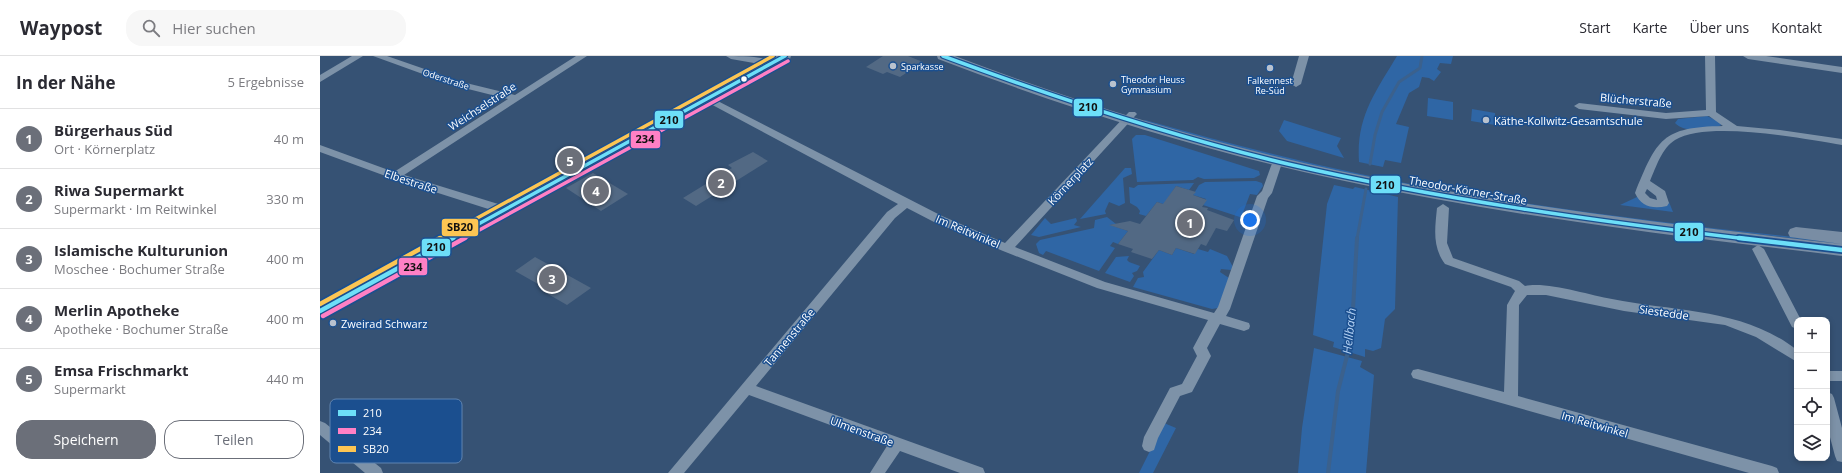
<!DOCTYPE html>
<html lang="de">
<meta charset="utf-8">
<style>
:root{--surface:#fff;--page:#f7f7f7;--text:#2b2b33;--muted:#7c7c81;--line:#e1e1e2;--accent:#6b6f79}
body{margin:0;font-family:"Open Sans",sans-serif;background:var(--page);color:var(--text)}
.controls{position:absolute;right:12px;bottom:12px;display:grid;overflow:hidden;border-radius:8px;box-shadow:0 2px 6px #0003}
.controls button{width:36px;height:36px;display:grid;place-items:center;padding:0;border:0;border-bottom:1px solid var(--line);background:var(--surface);color:var(--text);font:20px sans-serif}
.you{position:absolute;left:930px;top:164px;width:14px;height:14px;margin:-10px;border:3px solid #fff;border-radius:50%;background:#1a73e8;box-shadow:0 0 0 6px #1a73e833}
.badge{display:grid;place-items:center;width:26px;height:26px;border-radius:50%;background:var(--accent);color:#fff;font-size:13px;font-weight:700}
.pin{position:absolute;translate:-50% -50%;border:2px solid #fff;box-shadow:0 1px 4px #0006}
.list{margin:0;padding:0;list-style:none}
h2{display:flex;justify-content:space-between;align-items:center;height:52px;margin:0;padding:0 16px;font-size:17px}
h2 small{font-size:13px;font-weight:400;color:var(--muted)}
.list li{display:grid;grid-template-columns:26px 1fr auto;gap:12px;align-items:center;box-sizing:border-box;height:60px;padding:0 16px;border-top:1px solid var(--line)}
.list b{display:block;font-size:15px;white-space:nowrap}
.list p{margin:0;font-size:13px;white-space:nowrap;color:var(--muted)}
.list em{font-size:13px;font-style:normal;color:var(--muted)}
.actions{display:flex;gap:8px;padding:12px 16px}
.actions a{flex:1;padding:9px 0;border:1px solid var(--accent);border-radius:16px;text-align:center;font-size:14px;color:var(--accent)}
.actions .main{background:var(--accent);color:#fff}
.icon{flex:none;width:22px;height:22px;fill:none;stroke:currentColor;stroke-width:2;stroke-linecap:round;stroke-linejoin:round}
.map{position:relative;flex:none;width:1522px;height:417px;overflow:hidden}
header{display:flex;align-items:center;gap:24px;box-sizing:border-box;height:56px;padding:0 20px;background:var(--surface);border-bottom:1px solid var(--line)}
header strong{font-size:19px}
nav{display:flex;gap:22px;margin-inline-start:auto;font-size:14px}
.search{width:280px;height:36px;background:var(--page);display:flex;align-items:center;gap:10px;box-sizing:border-box;padding:0 14px;border-radius:16px;color:var(--muted);font-size:15px}
main{display:flex}
aside{flex:1;background:var(--surface)}
.map>svg:first-child{display:block}
.green{fill:#2f66a5}
.lines{fill:none;stroke-linecap:round;stroke-linejoin:round}
.stream-far1{stroke:#3b618d;stroke-width:3}
.stream{stroke:#3b618d;stroke-width:4}
.building{fill:#526984}
.street{fill:#7d92a8;fill-rule:evenodd}
.secondary{fill:#798da4;fill-rule:evenodd}
.bus-1-far1-casing{stroke:#1b4f8f;stroke-width:6}
.bus-1-casing{stroke:#1b4f8f;stroke-width:8}
.bus-2-far1-casing{stroke:#1b4f8f;stroke-width:6}
.bus-2-casing{stroke:#1b4f8f;stroke-width:8}
.bus-3-far1-casing{stroke:#1b4f8f;stroke-width:6}
.bus-3-casing{stroke:#1b4f8f;stroke-width:8}
.bus-1-far1{stroke:#6ddff8;stroke-width:3.5}
.bus-1{stroke:#6ddff8;stroke-width:4.5}
.bus-2-far1{stroke:#ff80c5;stroke-width:3.5}
.bus-2{stroke:#ff80c5;stroke-width:4.5}
.bus-3-far1{stroke:#fcc553;stroke-width:3.5}
.bus-3{stroke:#fcc553;stroke-width:4.5}
.poi-dot{fill:#b9c2ce;stroke:#1b4f8f;stroke-width:1.5}
.bus-dot{fill:#fff;stroke:#1b4f8f;stroke-width:1.5}
.labels{text-anchor:middle;dominant-baseline:central;stroke-width:3;stroke-linejoin:round;paint-order:stroke}
.far-poi-label{font-size:9px;fill:#fff;stroke:#1b4f8f;text-anchor:start}
.far-street-label{font-size:9px;fill:#fff;stroke:#1b4f8f}
.street-label{font-size:11px;fill:#fff;stroke:#1b4f8f}
.poi-label{font-size:11px;fill:#fff;stroke:#1b4f8f;text-anchor:start}
.water-label{font-size:12px;font-style:italic;fill:#b5d3f5;stroke:#1b4f8f}
.key{fill:#1b4f8f;stroke:#5f84b1;stroke-width:1}
.key-label{font-size:11px;fill:#fff}
.line-badge{stroke:#1b4f8f;stroke-width:1.5}
.pale-badge-label{font-size:11px;text-anchor:middle;font-weight:bold;fill:#111}
</style>
<header>
<strong>Waypost</strong>
<div class="search"><svg class="icon" aria-label="search" viewBox="0 0 24 24"><circle cx="10" cy="10" r="6"/><path d="M15 15l6 6"/></svg>Hier suchen</div>
<nav><a>Start</a><a>Karte</a><a>Über uns</a><a>Kontakt</a></nav>
</header>
<main>
<aside>
<h2>In der Nähe<small>5 Ergebnisse</small></h2>
<ul class="list">
<li><span class="badge">1</span><div><b>Bürgerhaus Süd</b><p>Ort · Körnerplatz</p></div><em>40 m</em></li>
<li><span class="badge">2</span><div><b>Riwa Supermarkt</b><p>Supermarkt · Im Reitwinkel</p></div><em>330 m</em></li>
<li><span class="badge">3</span><div><b>Islamische Kulturunion</b><p>Moschee · Bochumer Straße</p></div><em>400 m</em></li>
<li><span class="badge">4</span><div><b>Merlin Apotheke</b><p>Apotheke · Bochumer Straße</p></div><em>400 m</em></li>
<li><span class="badge">5</span><div><b>Emsa Frischmarkt</b><p>Supermarkt</p></div><em>440 m</em></li>
</ul>
<div class="actions"><a class="main">Speichern</a><a>Teilen</a></div>
</aside>
<div class="map">
<svg width="1522" height="417" viewBox="0 0 1522 417">
<rect width="100%" height="100%" fill="#365274"/>
<!-- green -->
<path class="green" d="M 1077,0 L 1133,0 L 1131,8 L 1120,7 L 1117,13 L 1121,16 L 1114,25 L 1109,22 L 1102,21 L 1099,31 L 1089,37 L 1076,68 L 1089,71 L 1081,107 L 1065,104 L 1063,111 L 1039,106 C 1036,61 1055,37 1077,0 Z
M 1108,42 L 1133,46 L 1133,64 L 1107,60 Z
M 1152,53 L 1175,57 L 1175,69 L 1151,65 Z
M 1387,60 L 1400,66 L 1401,69 L 1398,71 C 1384,72 1366,78 1355,67 L 1358,63 Z
M 825,64 C 927,93 1030,118 1134,136 C 1262,157 1392,173 1522,186 L 1522,188 L 1271,159 L 1123,137 L 960,103 L 823,66 Z
M 964,64 L 1021,82 L 1017,90 L 1024,102 L 967,85 L 959,75 Z
M 816,79 L 825,79 L 939,115 L 940,119 L 934,122 L 884,123 L 878,121 L 873,124 L 817,126 L 812,83 Z
M 805,112 L 811,112 L 812,118 L 803,122 L 805,147 L 799,150 L 789,146 L 785,155 L 786,158 L 760,163 Z
M 936,125 L 942,127 L 943,130 L 937,139 L 930,138 L 922,159 L 930,161 L 929,164 L 883,149 L 886,143 L 873,139 L 879,129 L 885,126 Z
M 874,127 L 869,134 L 856,130 L 848,142 L 846,149 L 837,146 L 826,160 L 819,158 L 820,155 L 817,151 L 810,147 L 809,131 L 814,132 L 818,129 Z
M 1014,129 L 1033,133 L 1035,131 L 1078,141 L 1075,253 L 1065,263 L 1061,292 L 1053,295 L 1045,293 L 1045,301 L 1013,291 L 1014,286 L 993,279 L 1007,148 Z
M 1317,141 L 1347,148 L 1349,146 L 1353,156 L 1300,149 Z
M 787,161 L 796,168 L 790,169 L 808,175 L 798,188 L 793,186 L 790,190 L 795,192 L 779,215 L 726,195 L 723,199 L 719,197 L 716,188 L 720,184 L 774,172 L 775,164 Z
M 725,162 L 731,168 L 756,162 L 757,165 L 754,169 L 761,171 L 719,181 L 711,179 Z
M 856,192 L 874,198 L 878,193 L 888,196 L 890,193 L 907,200 L 913,211 L 911,214 L 901,213 L 900,216 L 909,222 L 898,252 L 892,253 L 813,231 L 818,222 L 824,221 L 823,216 L 839,194 L 852,199 Z
M 809,200 L 807,204 L 809,206 L 820,210 L 817,215 L 812,217 L 814,220 L 810,226 L 785,217 L 796,201 Z
M 994,292 L 1042,305 L 1040,311 L 1054,319 L 1046,417 L 978,417 L 982,372 Z
M 844,367 L 856,372 L 833,417 L 819,417 Z"/>
<g class="lines">
<!-- stream-far1 -->
<path class="stream-far1" d="M 1050,108 L 1055,79 L 1062,56 L 1079,26 L 1100,12 L 1102,0
M 1037,183 L 1046,133"/>
<!-- stream -->
<path class="stream" d="M 1008,417 L 1018,335 L 1028,296 L 1033,253 L 1037,182"/>
</g>
<!-- building -->
<path class="building" d="M 563,0 L 588,0 L 603,6 L 580,21 L 567,16 L 563,18 L 546,11 Z
M 433,96 L 448,105 L 376,150 L 363,142 L 412,112 L 408,109 Z
M 273,117 L 308,138 L 281,155 L 246,132 Z
M 856,130 L 876,136 L 873,139 L 887,144 L 882,151 L 888,152 L 887,154 L 914,164 L 907,175 L 896,172 L 886,190 L 881,188 L 875,198 L 856,192 L 852,199 L 839,194 L 832,203 L 811,196 L 813,193 L 798,188 L 808,175 L 789,169 L 810,165 L 820,168 L 837,146 L 843,148 Z
M 215,201 L 271,232 L 247,249 L 221,234 L 225,232 L 195,215 Z"/>
<g class="lines">
<!-- street -->
<path class="street" d="M 32,0 L 43,0 L 0,26 L 0,19 Z
M 53,0 L 67,0 L 142,26 L 195,39 L 256,0 L 267,0 L 84,119 L 188,151 L 190,154 L 188,157 L 184,158 L 71,122 L 0,96 L 0,89 L 74,116 L 188,43 L 136,30 Z
M 406,0 C 418,0 447,0 456,7 L 451,10 L 411,3 Z
M 979,0 L 989,0 L 981,28 L 976,31 L 971,28 Z
M 1385,0 L 1395,0 L 1396,56 L 1417,70 L 1460,74 L 1522,83 L 1522,89 C 1484,83 1388,64 1355,84 C 1342,92 1336,111 1330,125 L 1345,135 L 1349,147 L 1347,150 C 1333,153 1321,151 1315,137 C 1337,83 1342,71 1403,70 L 1389,60 L 1346,63 L 1259,53 L 1254,50 L 1259,47 L 1346,57 L 1386,54 ZM 1327,133 L 1336,140 L 1337,144 L 1330,142 L 1325,137 Z
M 1423,0 L 1446,0 L 1522,11 L 1522,17 L 1428,3 Z
M 388,40 L 622,160 L 685,187 L 809,56 L 815,56 L 817,58 L 815,60 L 695,191 L 785,226 L 894,257 L 898,251 L 937,140 L 942,135 L 951,110 L 952,108 L 960,108 L 961,110 L 952,137 L 948,142 L 910,253 L 906,260 L 929,267 L 930,270 L 929,273 L 924,275 L 900,268 L 887,292 L 891,300 L 872,336 L 860,340 L 838,382 L 834,394 L 829,396 L 824,394 L 822,390 L 824,381 L 850,332 L 862,328 L 877,300 L 873,292 L 888,264 L 777,232 L 683,195 L 614,166 L 587,152 L 575,162 L 436,330 L 663,412 L 665,417 L 640,417 L 580,395 L 565,417 L 550,417 L 567,390 L 429,339 L 364,417 L 348,417 L 567,156 L 578,148 L 385,45 L 383,43 L 385,41 Z
M 1123,148 L 1129,152 L 1127,187 L 1133,202 L 1199,225 L 1205,230 C 1226,225 1269,239 1292,243 C 1356,256 1423,252 1477,294 L 1477,306 L 1436,281 L 1405,269 L 1304,255 L 1226,239 L 1207,239 L 1199,249 L 1198,340 L 1452,410 L 1457,412 L 1459,417 L 1429,417 L 1093,322 L 1091,318 L 1093,314 L 1098,313 L 1184,336 L 1187,249 L 1195,235 L 1191,231 L 1125,208 C 1112,191 1115,172 1117,152 Z
M 1438,189 L 1444,193 L 1481,264 L 1477,264 L 1477,273 L 1472,271 L 1432,193 Z
M 1507,315 L 1522,315 L 1522,325 L 1507,325 Z
M 1507,336 L 1512,338 L 1514,342 L 1522,372 L 1522,406 L 1517,405 L 1515,400 L 1507,370 Z
M 0,365 L 5,367 L 61,412 L 63,417 L 45,417 L 0,379 Z"/>
<!-- secondary -->
<path class="secondary" d="M 455,0 L 471,0 L 470,3 L 0,262 L 0,247 Z
M 617,0 L 635,0 C 760,48 889,87 1020,115 C 1186,149 1354,169 1522,188 L 1522,200 C 1354,180 1185,160 1020,124 C 883,95 749,53 618,3 Z
M 1476,171 L 1522,176 L 1522,188 L 1470,181 L 1468,177 L 1470,173 Z"/>
<!-- bus-1-far1 casing -->
<g class="bus-1-far1-casing">
<path id="bus-1-far1" d="M 623,0 C 736,42 851,80 968,108 C 1119,143 1273,165 1427,183
M 131,183 L 465,0"/>
</g>
<!-- bus-1 casing -->
<g class="bus-1-casing">
<path id="bus-1" d="M 1419,182 L 1522,194
M 0,255 L 133,182"/>
</g>
<!-- bus-2-far1 casing -->
<g class="bus-2-far1-casing">
<path id="bus-2-far1" d="M 143,183 L 468,5"/>
</g>
<!-- bus-2 casing -->
<g class="bus-2-casing">
<path id="bus-2" d="M 3,260 L 145,182"/>
</g>
<!-- bus-3-far1 casing -->
<g class="bus-3-far1-casing">
<path id="bus-3-far1" d="M 119,183 L 453,0"/>
</g>
<!-- bus-3 casing -->
<g class="bus-3-casing">
<path id="bus-3" d="M 0,248 L 120,182"/>
</g>
<!-- bus-1-far1 -->
<use href="#bus-1-far1" class="bus-1-far1"/>
<!-- bus-1 -->
<use href="#bus-1" class="bus-1"/>
<!-- bus-2-far1 -->
<use href="#bus-2-far1" class="bus-2-far1"/>
<!-- bus-2 -->
<use href="#bus-2" class="bus-2"/>
<!-- bus-3-far1 -->
<use href="#bus-3-far1" class="bus-3-far1"/>
<!-- bus-3 -->
<use href="#bus-3" class="bus-3"/>
</g>
<!-- markers -->
<g class="poi-dot">
<circle cx="573" cy="10" r="4"/>
<circle cx="950" cy="12" r="4"/>
<circle cx="793" cy="28" r="4"/>
<circle cx="1166" cy="64" r="4"/>
<circle cx="13" cy="267" r="4"/>
</g>
<circle class="bus-dot" cx="424" cy="23" r="3.5"/>
<g class="labels">
<!-- far-poi labels -->
<g class="far-poi-label">
<text x="581" y="10">Sparkasse</text>
<text x="801" y="23">Theodor Heuss<tspan x="801" dy="10">Gymnasium</tspan></text>
<text x="950" y="24" text-anchor="middle">Falkennest<tspan x="950" dy="10">Re-Süd</tspan></text>
</g>
<!-- far-street labels -->
<g class="far-street-label">
<text transform="translate(126 23) rotate(18)">Oderstraße</text>
</g>
<!-- street labels -->
<g class="street-label">
<text transform="translate(1316 44) rotate(5)">Blücherstraße</text>
<text transform="translate(162 50) rotate(-33)">Weichselstraße</text>
<text transform="translate(91 125) rotate(18)">Elbestraße</text>
<text transform="translate(750 125) rotate(-47)">Körnerplatz</text>
<text transform="translate(1148 134) rotate(10)">Theodor-Körner-Straße</text>
<text transform="translate(648 175) rotate(23)">Im Reitwinkel</text>
<text transform="translate(1344 256) rotate(8)">Siestedde</text>
<text transform="translate(469 281) rotate(-50)">Tannenstraße</text>
<text transform="translate(1275 368) rotate(16)">Im Reitwinkel</text>
<text transform="translate(542 375) rotate(20)">Ulmenstraße</text>
</g>
<!-- poi labels -->
<g class="poi-label">
<text x="1174" y="64">Käthe-Kollwitz-Gesamtschule</text>
<text x="21" y="267">Zweirad Schwarz</text>
</g>
<!-- water labels -->
<g class="water-label">
<text transform="translate(1029 275) rotate(-84)">Hellbach</text>
</g>
</g>
<!-- legend -->
<rect x="10" y="343" width="132" height="64" rx="6" class="key"/>
<rect x="18" y="354" width="18" height="6" fill="#6ddff8"/>
<rect x="18" y="372" width="18" height="6" fill="#ff80c5"/>
<rect x="18" y="390" width="18" height="6" fill="#fcc553"/>
<g class="key-label">
<text x="43" y="361">210</text>
<text x="43" y="379">234</text>
<text x="43" y="397">SB20</text>
</g>
<g class="line-badge">
<rect x="753" y="42" width="30" height="19" rx="4" fill="#6ddff8"/>
<rect x="334" y="54" width="30" height="19" rx="4" fill="#6ddff8"/>
<rect x="310" y="74" width="31" height="19" rx="4" fill="#ff80c5"/>
<rect x="1050" y="119" width="31" height="19" rx="4" fill="#6ddff8"/>
<rect x="121" y="162" width="38" height="19" rx="4" fill="#fcc553"/>
<rect x="1354" y="166" width="30" height="20" rx="4" fill="#6ddff8"/>
<rect x="101" y="182" width="30" height="19" rx="4" fill="#6ddff8"/>
<rect x="78" y="201" width="30" height="19" rx="4" fill="#ff80c5"/>
</g>
<g class="pale-badge-label">
<text x="768" y="55">210</text>
<text x="349" y="68">210</text>
<text x="325" y="87">234</text>
<text x="1065" y="133">210</text>
<text x="140" y="175">SB20</text>
<text x="1369" y="180">210</text>
<text x="116" y="195">210</text>
<text x="93" y="215">234</text>
</g>
</svg>
<div class="controls">
<button>+</button>
<button>−</button>
<button><svg class="icon" aria-label="locate" viewBox="0 0 24 24"><circle cx="12" cy="12" r="6"/><path d="M12 2v4M12 18v4M2 12h4M18 12h4"/></svg></button>
<button><svg class="icon" aria-label="layers" viewBox="0 0 24 24"><path d="M12 4l9 5-9 5-9-5zM3 14l9 5 9-5"/></svg></button>
</div>
<div class="you"></div>
<div class="pin badge" style="left:870px;top:167px">1</div>
<div class="pin badge" style="left:401px;top:127px">2</div>
<div class="pin badge" style="left:232px;top:223px">3</div>
<div class="pin badge" style="left:276px;top:135px">4</div>
<div class="pin badge" style="left:250px;top:105px">5</div>
</div>
</main>
